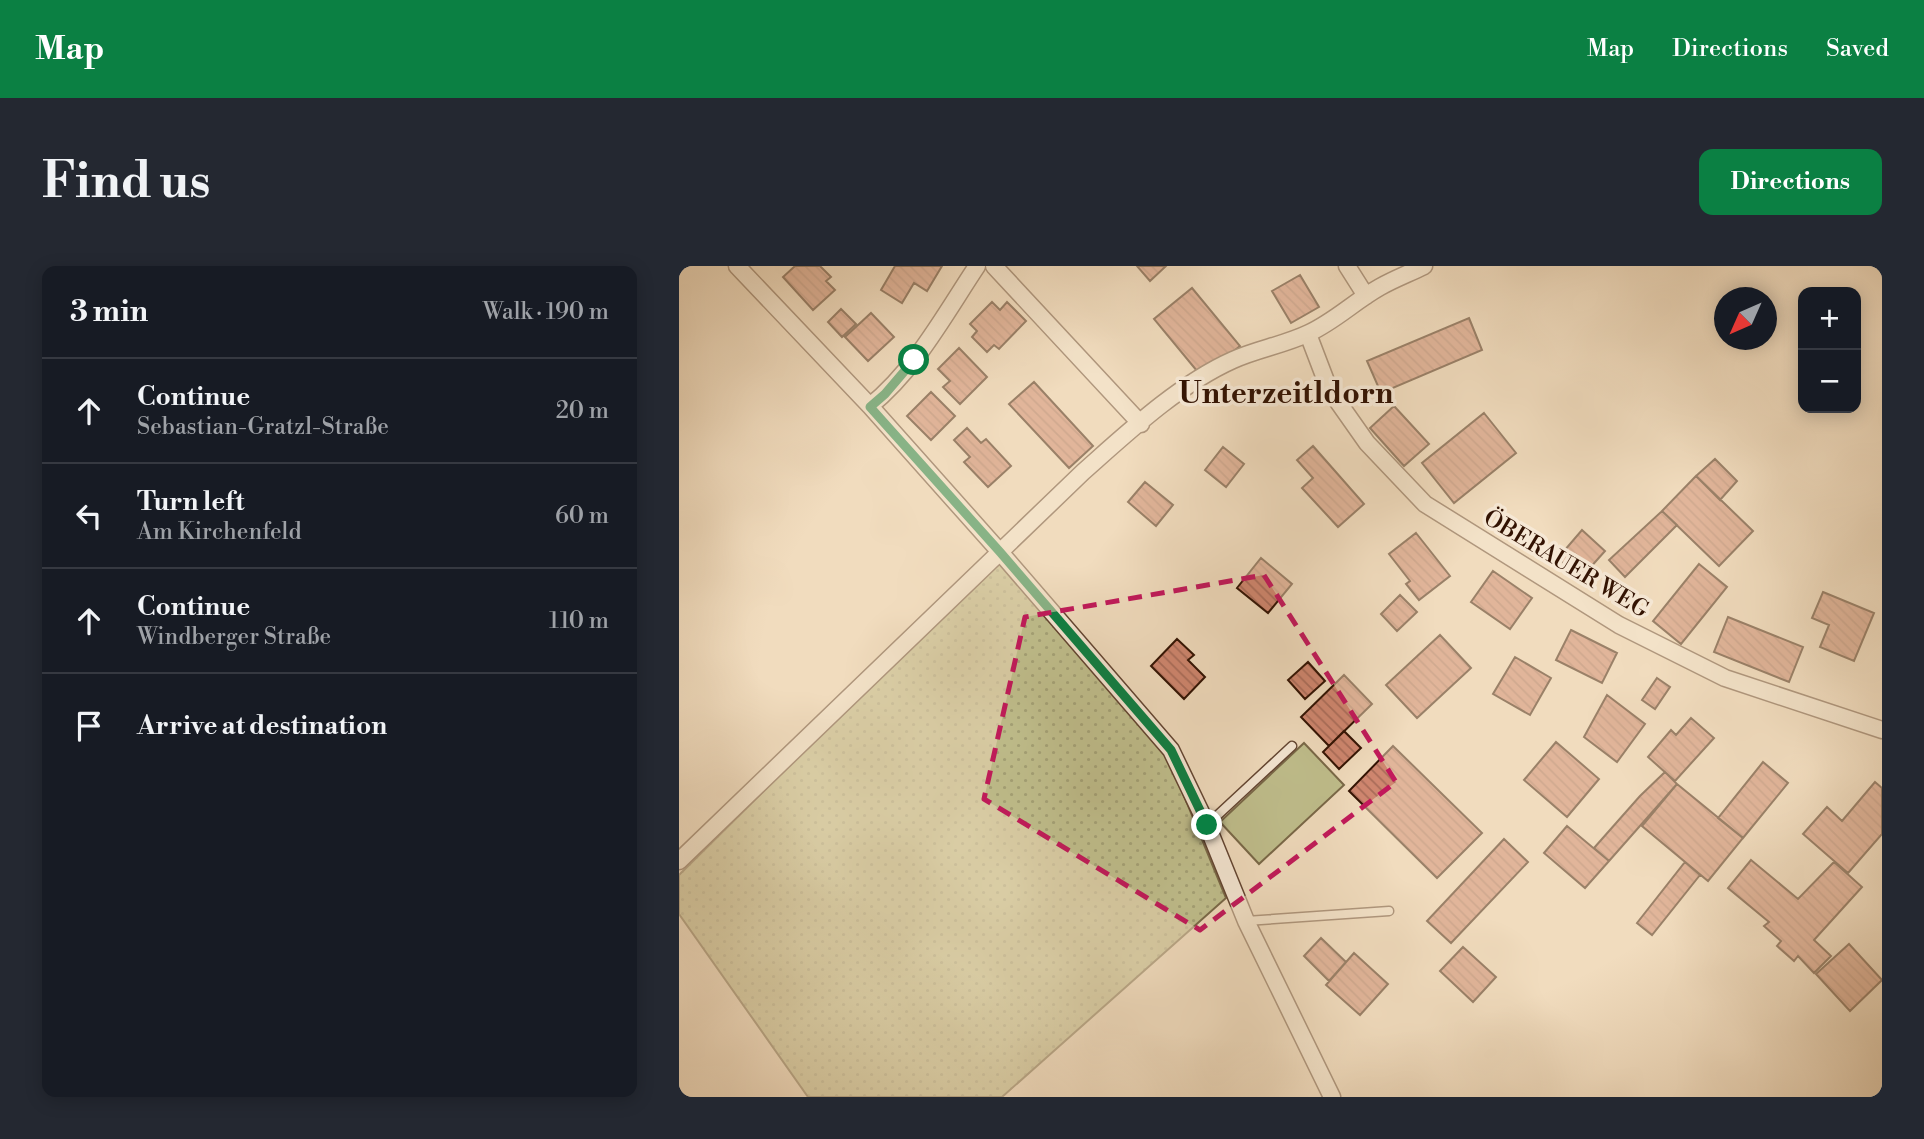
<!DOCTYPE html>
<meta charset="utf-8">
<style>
:root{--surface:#171b24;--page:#242831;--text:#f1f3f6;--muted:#9ea1a6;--line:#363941;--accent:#0b8043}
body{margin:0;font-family:"Libre Bodoni",serif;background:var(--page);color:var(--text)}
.controls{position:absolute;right:21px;top:21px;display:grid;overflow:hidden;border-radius:14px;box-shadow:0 4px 18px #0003}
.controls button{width:63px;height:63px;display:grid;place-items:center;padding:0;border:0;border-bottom:2px solid var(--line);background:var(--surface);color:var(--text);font:35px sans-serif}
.compass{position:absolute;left:1035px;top:21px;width:63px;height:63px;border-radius:50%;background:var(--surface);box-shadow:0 4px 18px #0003;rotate:225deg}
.stop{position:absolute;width:21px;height:21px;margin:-16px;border:5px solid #0b8043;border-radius:50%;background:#fff}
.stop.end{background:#0b8043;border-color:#fff;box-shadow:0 2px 7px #0008}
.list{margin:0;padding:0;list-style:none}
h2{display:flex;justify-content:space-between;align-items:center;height:91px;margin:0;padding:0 28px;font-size:30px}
h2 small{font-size:23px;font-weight:400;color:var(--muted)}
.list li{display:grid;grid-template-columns:46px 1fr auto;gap:21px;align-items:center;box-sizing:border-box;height:105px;padding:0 28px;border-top:2px solid var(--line)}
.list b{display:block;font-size:26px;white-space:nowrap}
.list p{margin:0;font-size:23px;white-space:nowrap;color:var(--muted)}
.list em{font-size:23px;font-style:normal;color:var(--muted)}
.icon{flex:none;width:38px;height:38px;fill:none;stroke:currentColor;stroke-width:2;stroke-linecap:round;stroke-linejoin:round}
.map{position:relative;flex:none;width:1203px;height:831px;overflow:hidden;border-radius:14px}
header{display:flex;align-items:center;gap:42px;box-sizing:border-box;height:98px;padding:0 35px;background:var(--accent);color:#fff}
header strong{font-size:33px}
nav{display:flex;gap:38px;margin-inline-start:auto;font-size:24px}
.intro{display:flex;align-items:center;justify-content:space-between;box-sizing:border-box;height:168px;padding:0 42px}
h1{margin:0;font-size:49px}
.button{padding:18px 32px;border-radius:14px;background:var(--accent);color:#fff;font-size:24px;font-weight:700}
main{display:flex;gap:42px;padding:0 42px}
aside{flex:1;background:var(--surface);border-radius:14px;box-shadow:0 4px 18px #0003}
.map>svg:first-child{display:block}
.grass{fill:url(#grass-dots);stroke:#796848;stroke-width:2}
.garden{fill:#c0bf8d;stroke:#796848;stroke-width:2}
.building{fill:url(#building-back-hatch);stroke:#321202;stroke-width:2}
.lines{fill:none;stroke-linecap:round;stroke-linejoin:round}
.lane-casing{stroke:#624431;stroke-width:11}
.street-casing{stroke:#624431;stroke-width:19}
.lane{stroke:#f6e8d5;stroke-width:8}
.street{stroke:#f6e8d5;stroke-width:16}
.route{stroke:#0b8043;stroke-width:9}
.marked{fill:none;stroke:#c2185b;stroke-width:5;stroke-dasharray:14 9;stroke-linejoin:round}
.labels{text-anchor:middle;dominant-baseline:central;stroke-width:7;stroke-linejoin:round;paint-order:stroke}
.street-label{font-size:23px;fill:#321202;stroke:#f6e8d5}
.district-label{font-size:30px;font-weight:bold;fill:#321202;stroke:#f6e8d5}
</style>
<header>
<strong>Map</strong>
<nav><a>Map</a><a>Directions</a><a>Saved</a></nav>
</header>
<div class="intro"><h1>Find us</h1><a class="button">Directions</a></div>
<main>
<aside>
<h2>3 min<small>Walk · 190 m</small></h2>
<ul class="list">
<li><svg class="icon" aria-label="ahead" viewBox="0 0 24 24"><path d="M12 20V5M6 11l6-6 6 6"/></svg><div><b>Continue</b><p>Sebastian-Gratzl-Straße</p></div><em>20 m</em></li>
<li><svg class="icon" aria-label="left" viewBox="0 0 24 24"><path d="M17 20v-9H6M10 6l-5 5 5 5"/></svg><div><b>Turn left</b><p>Am Kirchenfeld</p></div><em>60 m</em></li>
<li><svg class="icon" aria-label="ahead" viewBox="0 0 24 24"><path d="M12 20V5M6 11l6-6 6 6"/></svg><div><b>Continue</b><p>Windberger Straße</p></div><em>110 m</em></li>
<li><svg class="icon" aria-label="arrive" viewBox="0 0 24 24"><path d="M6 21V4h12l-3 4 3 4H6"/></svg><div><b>Arrive at destination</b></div></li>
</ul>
</aside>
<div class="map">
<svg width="1203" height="831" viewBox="0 0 1203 831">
<defs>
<pattern id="grass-dots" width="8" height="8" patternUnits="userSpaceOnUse" patternTransform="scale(1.75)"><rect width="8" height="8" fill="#c0bf8d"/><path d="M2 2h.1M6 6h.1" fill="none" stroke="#a5a378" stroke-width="1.8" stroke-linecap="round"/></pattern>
<pattern id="building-back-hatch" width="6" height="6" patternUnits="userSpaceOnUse" patternTransform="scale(1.75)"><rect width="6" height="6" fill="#cf866f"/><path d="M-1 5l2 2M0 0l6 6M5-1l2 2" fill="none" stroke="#a96c59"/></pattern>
</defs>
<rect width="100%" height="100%" fill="#f1dcbe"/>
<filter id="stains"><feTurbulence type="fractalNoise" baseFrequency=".00286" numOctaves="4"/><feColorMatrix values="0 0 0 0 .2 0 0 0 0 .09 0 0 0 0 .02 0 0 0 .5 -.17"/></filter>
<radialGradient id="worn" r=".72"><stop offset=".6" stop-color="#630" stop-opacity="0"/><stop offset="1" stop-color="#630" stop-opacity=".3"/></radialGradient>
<!-- grass -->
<path class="grass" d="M 321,291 L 485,487 L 494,503 L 547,632 L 323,831 L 129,831 L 0,648 L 0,609 Z"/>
<!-- garden -->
<path class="garden" d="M 625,477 L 665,519 L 580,598 L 541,556 Z"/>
<!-- building -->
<path class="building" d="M 116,0 L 141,0 L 152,11 L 147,15 L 156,24 L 134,44 L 104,11 Z
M 216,0 L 263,0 L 248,25 L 235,17 L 223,37 L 202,24 Z
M 458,0 L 487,0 L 471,15 Z
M 621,9 L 640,41 L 612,57 L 593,25 Z
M 513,22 L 561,80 L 523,111 L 475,53 Z
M 313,36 L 321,44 L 328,36 L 347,55 L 320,83 L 315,79 L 308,86 L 293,71 L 298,65 L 291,58 Z
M 162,43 L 177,58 L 163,71 L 149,56 Z
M 192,47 L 215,71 L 189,95 L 166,71 Z
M 790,52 L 803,84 L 702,127 L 688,95 Z
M 280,82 L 308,111 L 281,138 L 264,121 L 271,115 L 259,103 Z
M 355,116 L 414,180 L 390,202 L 330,138 Z
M 252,126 L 276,150 L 252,174 L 228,150 Z
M 715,140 L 750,178 L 725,200 L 691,162 Z
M 805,147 L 837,187 L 775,237 L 743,197 Z
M 288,162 L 302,177 L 307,173 L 332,200 L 309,221 L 285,196 L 291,191 L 275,174 Z
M 634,180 L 685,238 L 659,261 L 623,222 L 634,212 L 618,194 Z
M 544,181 L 565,198 L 547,221 L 526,204 Z
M 1036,193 L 1058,215 L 1041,234 L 1017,210 Z
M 1017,210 L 1074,265 L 1040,300 L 983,245 Z
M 466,216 L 494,239 L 477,260 L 449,236 Z
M 983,245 L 998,259 L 946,311 L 930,294 Z
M 903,264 L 926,285 L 901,313 L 879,292 Z
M 737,267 L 771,310 L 740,334 L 727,318 L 731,315 L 710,288 Z
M 582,292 L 613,318 L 589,347 L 558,322 Z
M 1020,298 L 1048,321 L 1002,378 L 974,355 Z
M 814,305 L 853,332 L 831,363 L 792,336 Z
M 1144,326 L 1195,347 L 1175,395 L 1141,381 L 1150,359 L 1133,352 Z
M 721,329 L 738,346 L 718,365 L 702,348 Z
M 1049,351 L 1124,381 L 1110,416 L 1035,386 Z
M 892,364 L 938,387 L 923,417 L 877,394 Z
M 761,369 L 792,402 L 738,452 L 707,419 Z
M 498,373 L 515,389 L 509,394 L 526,411 L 505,433 L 472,400 Z
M 836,391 L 872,412 L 851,449 L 814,428 Z
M 629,396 L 646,415 L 626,433 L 609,414 Z
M 665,409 L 693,438 L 650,480 L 622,451 Z
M 978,412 L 991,421 L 976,443 L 963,434 Z
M 928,429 L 966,458 L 938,496 L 905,471 Z
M 1012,452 L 1035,472 L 996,515 L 969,491 L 992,464 L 997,469 Z
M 665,465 L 682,482 L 660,503 L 644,486 Z
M 877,476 L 920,513 L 888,551 L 845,514 Z
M 714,480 L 803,567 L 758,612 L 670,525 Z
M 1084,496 L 1109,517 L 1064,572 L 1039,552 Z
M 986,506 L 998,518 L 930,595 L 915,582 L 961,530 Z
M 1196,516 L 1203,522 L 1203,568 L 1169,607 L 1124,568 L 1148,541 L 1163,555 Z
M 998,518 L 1064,572 L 1029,615 L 963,560 Z
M 888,560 L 930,595 L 906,622 L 865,587 Z
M 825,573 L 849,596 L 772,677 L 748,655 Z
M 1072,594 L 1119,633 L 1155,596 L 1183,621 L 1135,674 L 1152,690 L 1135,707 L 1119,690 L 1115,695 L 1098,680 L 1102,675 L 1085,660 L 1090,656 L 1049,622 Z
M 1006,596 L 1021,609 L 973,669 L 958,657 Z
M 642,672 L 667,696 L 650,715 L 625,690 Z
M 1170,678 L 1203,714 L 1171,745 L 1137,708 Z
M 784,681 L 817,711 L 794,736 L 761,705 Z
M 675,687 L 709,718 L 681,749 L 647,719 Z"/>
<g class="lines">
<!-- lane casing -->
<g class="lane-casing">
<path id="lane" d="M 528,559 L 613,480
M 567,655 L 710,645"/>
</g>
<!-- street casing -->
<g class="street-casing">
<path id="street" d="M 58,0 L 191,140 L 321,286 L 492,484 L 528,559 L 567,655 L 653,831
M 315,0 L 462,158
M 668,0 L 687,30
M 629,68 L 650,123 L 688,177 L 746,238 L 940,359 L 1046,412 L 1203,464
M 191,140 C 236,104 266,48 298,0
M 0,595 L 404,206 C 448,167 500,118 554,94 C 578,83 605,79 630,67 C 656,55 676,35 701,21 C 715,13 731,7 745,0"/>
</g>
<!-- lane -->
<use href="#lane" class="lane"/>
<!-- street -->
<use href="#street" class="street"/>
</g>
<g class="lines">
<!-- route -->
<path class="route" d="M 235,94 L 206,128 L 191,141 L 321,286 L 492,484 L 528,559"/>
</g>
<!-- marked area -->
<path d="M0 0H1203V831H0ZM 585,309 L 717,516 L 521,664 L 305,533 L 346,351 Z" fill="#f1dcbe" fill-opacity=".55" fill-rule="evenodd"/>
<path class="marked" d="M 585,309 L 717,516 L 521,664 L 305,533 L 346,351 Z"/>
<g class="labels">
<!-- street labels -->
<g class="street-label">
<text transform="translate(887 298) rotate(31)">ÖBERAUER WEG</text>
</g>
<!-- district labels -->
<g class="district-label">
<text x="607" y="128">Unterzeitldorn</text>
</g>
</g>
<rect width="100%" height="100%" filter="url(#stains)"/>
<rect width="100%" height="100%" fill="url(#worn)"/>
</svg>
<div class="controls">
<button>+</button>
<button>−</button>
</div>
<svg class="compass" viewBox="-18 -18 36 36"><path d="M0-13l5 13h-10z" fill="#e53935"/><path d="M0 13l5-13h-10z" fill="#9ea1a6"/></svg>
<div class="stop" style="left:235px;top:94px"></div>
<div class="stop end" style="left:528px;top:559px"></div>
</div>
</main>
